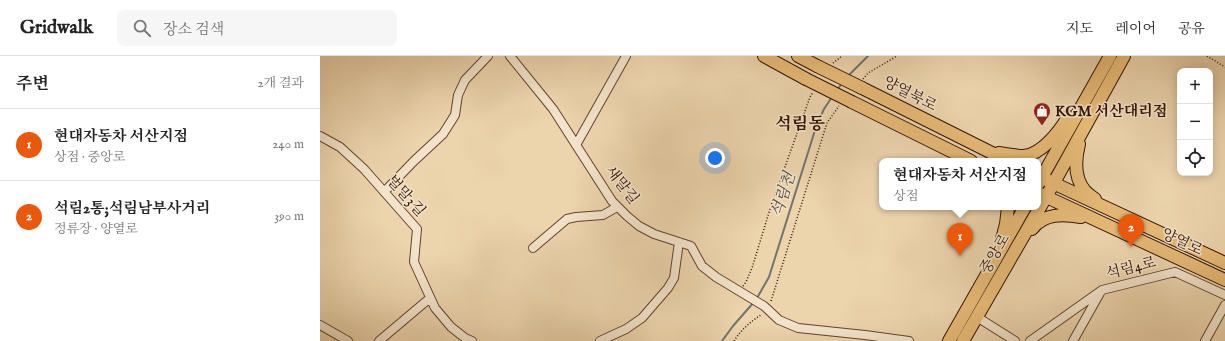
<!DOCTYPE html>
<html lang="ko">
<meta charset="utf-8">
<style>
:root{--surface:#fff;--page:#f6f6f6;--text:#222;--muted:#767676;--line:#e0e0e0;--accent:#ea580c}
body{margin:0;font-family:"IM FELL English","Noto Serif KR",serif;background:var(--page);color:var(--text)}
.controls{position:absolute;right:12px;top:12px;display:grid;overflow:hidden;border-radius:8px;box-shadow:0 2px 10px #0003}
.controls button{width:36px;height:36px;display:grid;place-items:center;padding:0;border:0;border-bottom:1px solid var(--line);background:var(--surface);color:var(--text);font:20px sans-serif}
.you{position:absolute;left:395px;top:102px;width:14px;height:14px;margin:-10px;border:3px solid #fff;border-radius:50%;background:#1a73e8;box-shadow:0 0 0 6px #1a73e833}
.badge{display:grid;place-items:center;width:26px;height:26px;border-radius:50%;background:var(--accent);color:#fff;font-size:13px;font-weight:700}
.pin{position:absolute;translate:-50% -33px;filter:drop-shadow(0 1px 2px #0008)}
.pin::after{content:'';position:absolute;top:21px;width:14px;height:12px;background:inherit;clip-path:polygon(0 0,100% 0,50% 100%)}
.popup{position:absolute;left:559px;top:102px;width:162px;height:52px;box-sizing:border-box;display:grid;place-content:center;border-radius:8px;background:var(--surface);filter:drop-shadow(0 1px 3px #0005);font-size:13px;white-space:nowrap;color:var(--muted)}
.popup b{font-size:15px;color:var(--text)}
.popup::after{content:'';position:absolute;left:50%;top:100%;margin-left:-8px;border:8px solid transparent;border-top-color:var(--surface)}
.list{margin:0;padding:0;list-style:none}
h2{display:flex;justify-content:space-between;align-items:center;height:52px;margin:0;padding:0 16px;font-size:17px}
h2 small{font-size:13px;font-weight:400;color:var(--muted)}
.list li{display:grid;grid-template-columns:26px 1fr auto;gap:12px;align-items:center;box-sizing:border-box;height:72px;padding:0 16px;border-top:1px solid var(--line)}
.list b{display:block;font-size:15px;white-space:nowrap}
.list p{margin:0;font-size:13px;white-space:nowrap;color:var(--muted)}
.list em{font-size:13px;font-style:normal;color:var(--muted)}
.icon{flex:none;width:22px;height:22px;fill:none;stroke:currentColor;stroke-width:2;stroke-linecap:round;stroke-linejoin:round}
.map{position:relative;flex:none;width:905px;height:285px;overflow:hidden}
header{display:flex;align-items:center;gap:24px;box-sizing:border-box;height:56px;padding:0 20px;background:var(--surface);border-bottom:1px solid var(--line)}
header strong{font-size:19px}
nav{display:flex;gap:22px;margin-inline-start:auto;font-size:14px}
.search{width:280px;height:36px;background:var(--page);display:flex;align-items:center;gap:10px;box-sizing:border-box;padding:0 14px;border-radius:8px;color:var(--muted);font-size:15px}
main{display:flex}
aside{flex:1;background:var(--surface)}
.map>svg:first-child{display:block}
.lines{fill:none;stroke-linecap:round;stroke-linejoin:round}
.stream{stroke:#73746d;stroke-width:2}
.street-casing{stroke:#61432d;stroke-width:10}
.primary-casing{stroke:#331302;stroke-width:14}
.path{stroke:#331302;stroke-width:1.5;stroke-dasharray:1 2;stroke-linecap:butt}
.street{stroke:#f3e3ca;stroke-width:8}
.primary{stroke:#e6ba76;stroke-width:12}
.primary-bridge-casing{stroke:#331302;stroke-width:14;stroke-linecap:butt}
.primary-bridge{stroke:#e6ba76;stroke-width:12}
.labels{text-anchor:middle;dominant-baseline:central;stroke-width:3;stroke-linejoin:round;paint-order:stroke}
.street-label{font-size:15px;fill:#331302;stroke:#f3e3ca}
.poi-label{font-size:15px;font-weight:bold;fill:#331302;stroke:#f3e3ca;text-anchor:start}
.water-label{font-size:16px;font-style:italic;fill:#584c41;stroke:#f3e3ca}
.quarter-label{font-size:17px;font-weight:bold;fill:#331302;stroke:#f3e3ca}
</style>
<header>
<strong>Gridwalk</strong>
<div class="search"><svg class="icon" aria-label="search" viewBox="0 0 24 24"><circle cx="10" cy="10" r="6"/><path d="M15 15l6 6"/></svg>장소 검색</div>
<nav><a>지도</a><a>레이어</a><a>공유</a></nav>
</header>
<main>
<aside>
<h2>주변<small>2개 결과</small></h2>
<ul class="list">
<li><span class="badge">1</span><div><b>현대자동차 서산지점</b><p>상점 · 중앙로</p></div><em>240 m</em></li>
<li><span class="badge">2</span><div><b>석림2통;석림남부사거리</b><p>정류장 · 양열로</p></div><em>390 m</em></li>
</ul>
</aside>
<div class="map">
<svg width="905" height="285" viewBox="0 0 905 285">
<rect width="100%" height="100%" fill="#ecd4ad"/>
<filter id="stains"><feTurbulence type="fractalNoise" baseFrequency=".005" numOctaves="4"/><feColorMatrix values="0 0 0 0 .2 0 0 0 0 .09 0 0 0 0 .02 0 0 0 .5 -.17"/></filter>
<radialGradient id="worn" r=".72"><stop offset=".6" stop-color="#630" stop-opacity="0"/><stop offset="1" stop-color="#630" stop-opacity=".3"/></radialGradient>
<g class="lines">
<!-- stream -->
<path class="stream" d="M 528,20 L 548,0
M 517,34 L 523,26
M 437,242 L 449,221 L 496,71 L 504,53 L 512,41
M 402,285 L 413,270 L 434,246"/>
<!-- street casing -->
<g class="street-casing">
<path id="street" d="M 190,0 L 233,53 L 292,145 L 307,160 L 319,170 L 334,178 L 371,190 L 382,210 L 396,221 L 444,250 L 459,264 L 478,272 L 545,279 L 589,285
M 0,80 L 20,91 L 44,113 L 97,173 L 94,206 L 115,252 L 131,271 L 145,282 L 152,285
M 256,89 L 306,0
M 64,136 L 94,105 L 123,78 L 135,59 L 138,39 L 145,24 L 168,0
M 213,192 L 247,163 L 256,161 L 283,159 L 297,151
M 657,261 L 695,285
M 0,269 L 28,285
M 59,285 L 110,242
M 280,285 L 306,273 L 322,262 L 348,232 L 354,222 L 359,186
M 710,285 L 782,234 L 855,216 L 905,239
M 753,285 L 780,237
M 885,285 L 905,249"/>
</g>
<!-- primary casing -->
<g class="primary-casing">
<path id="primary" d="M 444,0 L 486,23
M 478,0 L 497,10
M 542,32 L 688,105
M 532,46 L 651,105
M 759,88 C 755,104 754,122 765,135 C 768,138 772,141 775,143
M 679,97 C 687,98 696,100 704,100 C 722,98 739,76 748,61
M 718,120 L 905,207
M 718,128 L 790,0
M 718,137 L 905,224
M 712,173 C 724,157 743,158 761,161
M 682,183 L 686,168 L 688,151
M 629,285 L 705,151
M 643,285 L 726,141 L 804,0"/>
</g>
<!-- path -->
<path class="path" d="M 887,0 L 905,11
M 513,7 L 522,0
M 543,23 L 548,17 L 577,0
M 423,230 L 426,226 L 432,212 L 451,150 L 490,41 L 493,36
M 451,245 L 507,67 L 519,50
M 414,285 C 420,275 431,265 441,259"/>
<!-- street -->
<use href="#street" class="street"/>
<!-- primary -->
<use href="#primary" class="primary"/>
<!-- primary-bridge casing -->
<g class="primary-bridge-casing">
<path id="primary-bridge" d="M 497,10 L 542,32
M 486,23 L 532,46"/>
</g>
<!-- primary-bridge -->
<use href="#primary-bridge" class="primary-bridge"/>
</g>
<!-- icons -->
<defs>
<g id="shop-pin" transform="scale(0.9)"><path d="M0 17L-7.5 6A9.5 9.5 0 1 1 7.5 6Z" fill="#8f2418" stroke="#f3e3ca"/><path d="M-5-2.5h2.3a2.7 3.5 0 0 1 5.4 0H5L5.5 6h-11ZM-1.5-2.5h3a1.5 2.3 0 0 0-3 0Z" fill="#fff"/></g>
</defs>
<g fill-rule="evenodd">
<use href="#shop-pin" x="722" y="55"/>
</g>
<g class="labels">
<!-- street labels -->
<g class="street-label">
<text transform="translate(590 38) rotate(27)">양열북로</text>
<text transform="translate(302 129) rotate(52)">새말길</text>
<text transform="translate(86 140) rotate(48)">벌말3길</text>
<text transform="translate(862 186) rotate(25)">양열로</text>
<text transform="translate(675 198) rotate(-60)">중앙로</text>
<text transform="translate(811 212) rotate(-14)">석림4로</text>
</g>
<!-- poi labels -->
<g class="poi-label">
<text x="735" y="55">KGM 서산대리점</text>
</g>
<!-- water labels -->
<g class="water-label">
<text transform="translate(464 139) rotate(-72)">석림천</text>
</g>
<!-- quarter labels -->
<g class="quarter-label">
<text x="480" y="68">석림동</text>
</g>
</g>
<rect width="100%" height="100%" filter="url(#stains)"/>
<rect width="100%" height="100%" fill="url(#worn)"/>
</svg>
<div class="controls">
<button>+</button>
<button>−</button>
<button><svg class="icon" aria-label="locate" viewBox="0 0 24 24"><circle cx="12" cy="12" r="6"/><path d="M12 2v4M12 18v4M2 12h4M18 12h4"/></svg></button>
</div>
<div class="you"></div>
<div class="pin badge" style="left:640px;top:200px">1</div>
<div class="popup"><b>현대자동차 서산지점</b>상점</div>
<div class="pin badge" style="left:811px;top:191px">2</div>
</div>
</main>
